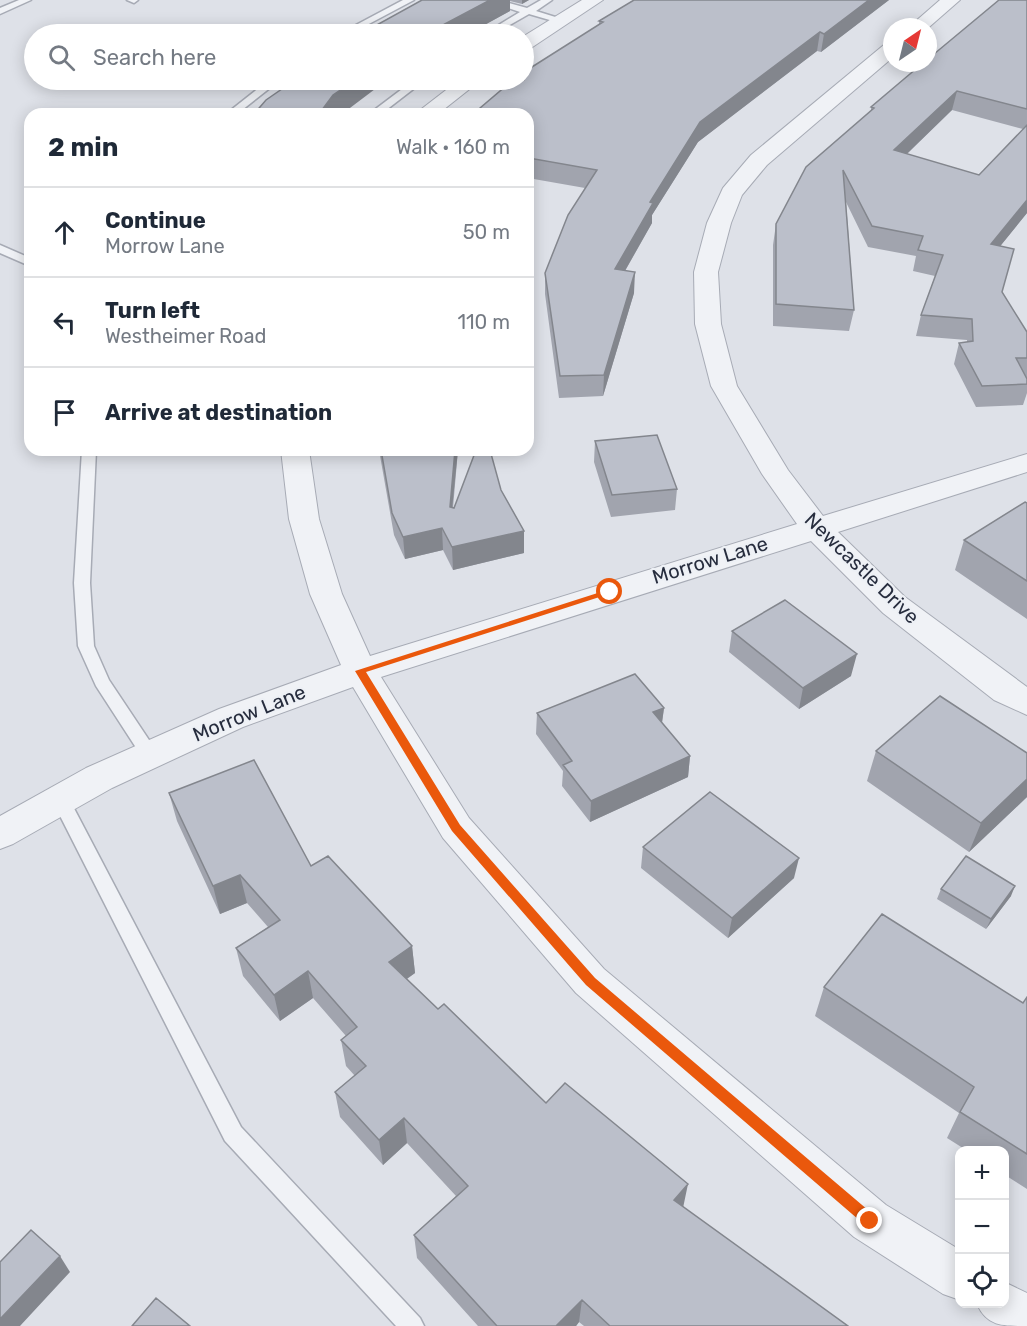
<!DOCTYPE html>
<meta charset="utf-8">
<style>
:root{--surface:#fff;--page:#f2f2f3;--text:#1f2937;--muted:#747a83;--line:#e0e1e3}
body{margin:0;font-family:Rubik,sans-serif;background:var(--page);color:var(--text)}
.controls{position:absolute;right:18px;bottom:18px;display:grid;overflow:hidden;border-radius:12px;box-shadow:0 3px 15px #0003}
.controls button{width:54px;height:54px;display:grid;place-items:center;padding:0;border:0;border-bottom:2px solid var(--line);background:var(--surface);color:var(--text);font:30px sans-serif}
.compass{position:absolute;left:883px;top:18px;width:54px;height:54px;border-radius:50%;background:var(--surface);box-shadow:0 3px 15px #0003;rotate:35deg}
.stop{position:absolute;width:18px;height:18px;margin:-14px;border:4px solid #ea580c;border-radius:50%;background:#fff}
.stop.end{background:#ea580c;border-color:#fff;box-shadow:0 2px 6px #0008}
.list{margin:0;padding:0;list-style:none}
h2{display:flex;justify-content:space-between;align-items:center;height:78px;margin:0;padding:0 24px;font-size:26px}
h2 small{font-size:20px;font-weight:400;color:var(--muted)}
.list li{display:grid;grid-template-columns:39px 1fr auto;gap:18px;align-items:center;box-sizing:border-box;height:90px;padding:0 24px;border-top:2px solid var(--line)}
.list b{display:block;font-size:22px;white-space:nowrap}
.list p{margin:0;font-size:20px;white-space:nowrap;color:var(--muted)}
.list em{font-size:20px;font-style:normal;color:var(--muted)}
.icon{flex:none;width:33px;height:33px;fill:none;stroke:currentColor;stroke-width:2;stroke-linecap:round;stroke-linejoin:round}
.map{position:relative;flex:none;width:1027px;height:1326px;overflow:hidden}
.search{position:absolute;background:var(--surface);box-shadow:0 3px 15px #0003;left:24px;top:24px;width:510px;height:66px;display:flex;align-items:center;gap:15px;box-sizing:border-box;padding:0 21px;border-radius:33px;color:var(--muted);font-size:22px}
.panel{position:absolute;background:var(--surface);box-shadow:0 3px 15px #0003;left:24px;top:108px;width:510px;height:348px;border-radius:18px}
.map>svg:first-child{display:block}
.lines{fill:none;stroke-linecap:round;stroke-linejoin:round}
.lane-casing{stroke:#a7abb5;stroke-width:3}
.street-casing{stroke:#a7abb5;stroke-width:2}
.lane{fill:#f0f2f6;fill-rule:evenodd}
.street{fill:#f0f2f6;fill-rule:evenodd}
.wall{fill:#a1a4ae;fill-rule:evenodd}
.shaded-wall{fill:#83868d}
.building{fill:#bbbfca;stroke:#83868d;stroke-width:1.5}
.route{fill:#ea580c}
.labels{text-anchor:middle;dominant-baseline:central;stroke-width:4.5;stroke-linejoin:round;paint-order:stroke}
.street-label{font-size:20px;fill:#272d3e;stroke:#edf0f5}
</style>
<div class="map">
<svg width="1027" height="1326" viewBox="0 0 1027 1326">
<rect width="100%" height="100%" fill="#dee1e8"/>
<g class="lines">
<!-- lane casing -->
<g class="lane-casing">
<path id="lane" d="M 19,0 L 31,0 L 0,14 L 0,8 Z
M 127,0 L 138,0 L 134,3 Z
M 403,0 L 414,0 L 350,34 L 339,34 Z
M 484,0 L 498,0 L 527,8 L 541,0 L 552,0 L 536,11 L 565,20 L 560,23 L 529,14 L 494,34 L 484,34 L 520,12 Z
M 269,80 L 280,80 L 237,114 L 226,114 Z
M 414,80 L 425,80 L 381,114 L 369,114 Z
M 0,245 L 30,258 L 30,266 L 0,253 Z
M 82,450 L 96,450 L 90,583 L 94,646 L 109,680 L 159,755 L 156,760 L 144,760 L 96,686 L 78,646 L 74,583 Z
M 61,793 L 67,795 L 241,1127 L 420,1318 L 424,1326 L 396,1326 L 225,1141 L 52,800 L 55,795 Z"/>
</g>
<!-- street casing -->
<g class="street-casing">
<path id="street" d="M 582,0 L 603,0 L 531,48 L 524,50 L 524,36 Z
M 940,0 L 960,0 L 928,28 L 909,27 Z
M 892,42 L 892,58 L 767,165 L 742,195 L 731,223 L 718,272 L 721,324 L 737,386 L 788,470 L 823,516 L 1027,454 L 1027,472 L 838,532 L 905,597 L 1027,687 L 1027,715 L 994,700 L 883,613 L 811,541 L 381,677 L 469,818 L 604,969 L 886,1205 L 960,1250 L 960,1300 L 943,1294 L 854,1237 L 576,993 L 443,838 L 353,687 L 243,727 L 112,788 L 13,844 L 0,849 L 0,816 L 86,768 L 219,709 L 341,665 L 310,594 L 289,519 L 281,450 L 309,450 L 319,519 L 342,594 L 370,656 L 797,524 L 762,474 L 711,386 L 695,324 L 694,272 L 707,223 L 723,188 L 751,155 L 885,44 Z
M 459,80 L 481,80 L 438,114 L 415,114 Z
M 1004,1282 L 1027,1293 L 1027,1326 C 1001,1326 987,1326 977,1304 L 1004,1304 Z"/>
</g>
<!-- lane -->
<use href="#lane" class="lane"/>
<!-- street -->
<use href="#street" class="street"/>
</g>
<!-- wall -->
<path class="wall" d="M 422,0 L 529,0 L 522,4 L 510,1 L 510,11 L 468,34 L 364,34 L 364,32 Z
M 634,0 L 889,0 L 821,52 L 817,51 L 698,142 L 652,215 L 652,223 L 625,271 L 634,293 L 603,396 L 559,398 L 545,294 L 545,273 L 585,188 L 528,178 L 528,114 L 599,24 L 599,21 Z
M 1027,0 L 1027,213 L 1000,246 L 1002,292 L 1027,358 L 1027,393 L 1023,405 L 976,407 L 954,364 L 959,343 L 967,342 L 967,340 L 916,336 L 921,315 L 935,276 L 913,271 L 916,256 L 868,247 L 846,202 L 854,310 L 849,331 L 773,326 L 773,245 L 776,224 L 871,111 L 871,107 ZM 952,110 L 1023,129 L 979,175 L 907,154 Z
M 595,441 L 677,489 L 675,510 L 611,517 L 594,462 Z
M 379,450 L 458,450 L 453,508 L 501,490 L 524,531 L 524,553 L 453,570 L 443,550 L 405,559 L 394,535 Z
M 1027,503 L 1027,619 L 955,570 L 964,540 Z
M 732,631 L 851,676 L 799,709 L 729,652 Z
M 664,708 L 662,723 L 690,756 L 688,777 L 590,822 L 562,786 L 563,771 L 536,734 L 537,713 Z
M 876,751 L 1027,753 L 1027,797 L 969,852 L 867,781 Z
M 169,793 L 311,866 L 412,946 L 415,973 L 407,979 L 438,1009 L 546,1103 L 683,1207 L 848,1326 L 584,1326 L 579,1322 L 576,1326 L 478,1326 L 417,1258 L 414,1235 L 456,1196 L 407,1143 L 383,1165 L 340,1117 L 335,1092 L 355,1076 L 346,1066 L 341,1040 L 346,1036 L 313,998 L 280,1021 L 243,976 L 236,948 L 268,927 L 247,903 L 220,914 L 177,821 Z
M 643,847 L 794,878 L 728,938 L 641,868 Z
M 941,889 L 1011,896 L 986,929 L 937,899 Z
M 824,987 L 1023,1003 L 1027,997 L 1027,1189 L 1005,1175 L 1005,1150 L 966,1150 L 947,1138 L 959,1113 L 815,1016 Z"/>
<!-- shaded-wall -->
<path class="shaded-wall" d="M 490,0 L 510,0 L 510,11 L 468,34 L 426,34 Z
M 522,0 L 529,0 L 522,4 Z
M 869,0 L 889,0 L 821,52 L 824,34 Z
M 820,32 L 817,51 L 698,142 L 652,215 L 652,223 L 614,290 L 615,269 L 650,202 L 700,122 Z
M 355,80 L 387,80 L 342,114 L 319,114 L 333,95 Z
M 957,91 L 952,110 L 890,170 L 894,150 Z
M 1027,200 L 1027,213 L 985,265 L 991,244 Z
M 635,272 L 634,293 L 603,396 L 604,375 Z
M 455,450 L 458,450 L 450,529 L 450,507 Z
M 442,528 L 443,550 L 405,559 L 403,537 Z
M 524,531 L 524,553 L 453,570 L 452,547 Z
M 857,654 L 851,676 L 799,709 L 803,688 Z
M 664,708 L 661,729 L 653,712 Z
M 690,756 L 688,777 L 590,822 L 591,801 Z
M 1027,779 L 1027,797 L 969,852 L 981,823 Z
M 799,858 L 794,878 L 728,938 L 732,918 Z
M 240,875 L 247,903 L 220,914 L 213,886 Z
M 1015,886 L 1011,896 L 986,929 L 991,919 Z
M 412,946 L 415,973 L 392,989 L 389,962 Z
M 308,971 L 313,998 L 280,1021 L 274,995 Z
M 404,1118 L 407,1143 L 383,1165 L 379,1140 Z
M 688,1184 L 683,1208 L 674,1200 Z
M 60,1256 L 70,1272 L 20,1326 L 0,1326 L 0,1319 Z
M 582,1300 L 579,1322 L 576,1326 L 556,1326 Z"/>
<!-- building -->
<path class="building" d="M 422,0 L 490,0 L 426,34 L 370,34 L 371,34 L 364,32 Z
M 634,0 L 869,0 L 824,34 L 820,32 L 700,122 L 650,202 L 653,203 L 615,269 L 635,272 L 604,375 L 560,376 L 545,273 L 568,215 L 597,170 L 529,158 L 528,159 L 528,114 L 473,114 L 513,80 L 524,80 L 524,72 L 603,22 L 599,21 Z
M 999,0 L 1027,0 L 1027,109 L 957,91 L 894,150 L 979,175 L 1027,125 L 1027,200 L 991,244 L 1014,249 L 1002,292 L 1027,332 L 1027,358 L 1016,358 L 1027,379 L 1027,384 L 982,386 L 959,343 L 973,341 L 972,319 L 921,315 L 943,255 L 918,250 L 923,236 L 872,226 L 843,170 L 854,310 L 776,304 L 776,224 L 806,167 L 874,108 L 871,107 L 904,79 L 923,63 L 928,63 L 928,59 Z
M 295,80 L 355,80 L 333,95 L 319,114 L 254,114 L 266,100 Z
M 657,435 L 677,489 L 612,495 L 595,441 Z
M 381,450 L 455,450 L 450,507 L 454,508 L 476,450 L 490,450 L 501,490 L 524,531 L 452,547 L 442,528 L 403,537 L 392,513 Z
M 1025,502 L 1027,503 L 1027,581 L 964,540 Z
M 785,600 L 857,654 L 803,688 L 732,631 Z
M 635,674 L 664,708 L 653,712 L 690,756 L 591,801 L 563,765 L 572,761 L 537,713 Z
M 940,696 L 1027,753 L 1027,779 L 981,823 L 876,751 Z
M 254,760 L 311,866 L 328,856 L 412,946 L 389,962 L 438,1009 L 444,1004 L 546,1103 L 565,1083 L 688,1184 L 674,1200 L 848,1326 L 610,1326 L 582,1300 L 556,1326 L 497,1326 L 414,1235 L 468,1186 L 404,1118 L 379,1140 L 335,1092 L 366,1066 L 341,1040 L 357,1027 L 308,971 L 274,995 L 236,948 L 280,920 L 240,875 L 213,886 L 169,793 Z
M 710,792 L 799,858 L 732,918 L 643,847 Z
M 966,856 L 1015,886 L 991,919 L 941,889 Z
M 882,914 L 1023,1003 L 1027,997 L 1027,1154 L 960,1112 L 974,1087 L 824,987 Z
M 31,1230 L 60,1256 L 0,1319 L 0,1262 Z
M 156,1298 L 190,1326 L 132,1326 Z"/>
<!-- route -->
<path class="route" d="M 607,590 L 615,592 L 366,672 L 460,825 L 595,978 L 875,1216 L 875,1226 L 866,1226 L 586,985 L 452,831 L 355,671 Z"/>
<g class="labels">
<!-- street labels -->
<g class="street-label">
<text transform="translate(710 560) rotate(-17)">Morrow Lane</text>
<text transform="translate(862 568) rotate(44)">Newcastle Drive</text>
<text transform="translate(249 713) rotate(-22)">Morrow Lane</text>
</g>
</g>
</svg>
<div class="controls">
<button>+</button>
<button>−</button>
<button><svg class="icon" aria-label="locate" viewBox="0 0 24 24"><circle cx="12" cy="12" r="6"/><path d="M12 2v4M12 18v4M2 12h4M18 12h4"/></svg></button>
</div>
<svg class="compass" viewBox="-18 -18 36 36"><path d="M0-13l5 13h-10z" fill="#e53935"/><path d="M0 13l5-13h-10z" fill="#747a83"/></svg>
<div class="stop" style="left:610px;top:592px"></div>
<div class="stop end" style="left:870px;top:1221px"></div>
<div class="search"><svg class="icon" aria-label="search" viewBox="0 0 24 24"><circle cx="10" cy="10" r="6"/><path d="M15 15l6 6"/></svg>Search here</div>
<section class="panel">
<h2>2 min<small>Walk · 160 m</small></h2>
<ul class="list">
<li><svg class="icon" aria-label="ahead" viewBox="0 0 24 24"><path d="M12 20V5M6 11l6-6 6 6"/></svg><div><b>Continue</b><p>Morrow Lane</p></div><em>50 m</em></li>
<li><svg class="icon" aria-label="left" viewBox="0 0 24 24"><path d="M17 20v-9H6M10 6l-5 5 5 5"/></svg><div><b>Turn left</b><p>Westheimer Road</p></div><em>110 m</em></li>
<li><svg class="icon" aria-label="arrive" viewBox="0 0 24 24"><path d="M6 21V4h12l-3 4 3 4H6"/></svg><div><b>Arrive at destination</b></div></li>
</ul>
</section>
</div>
